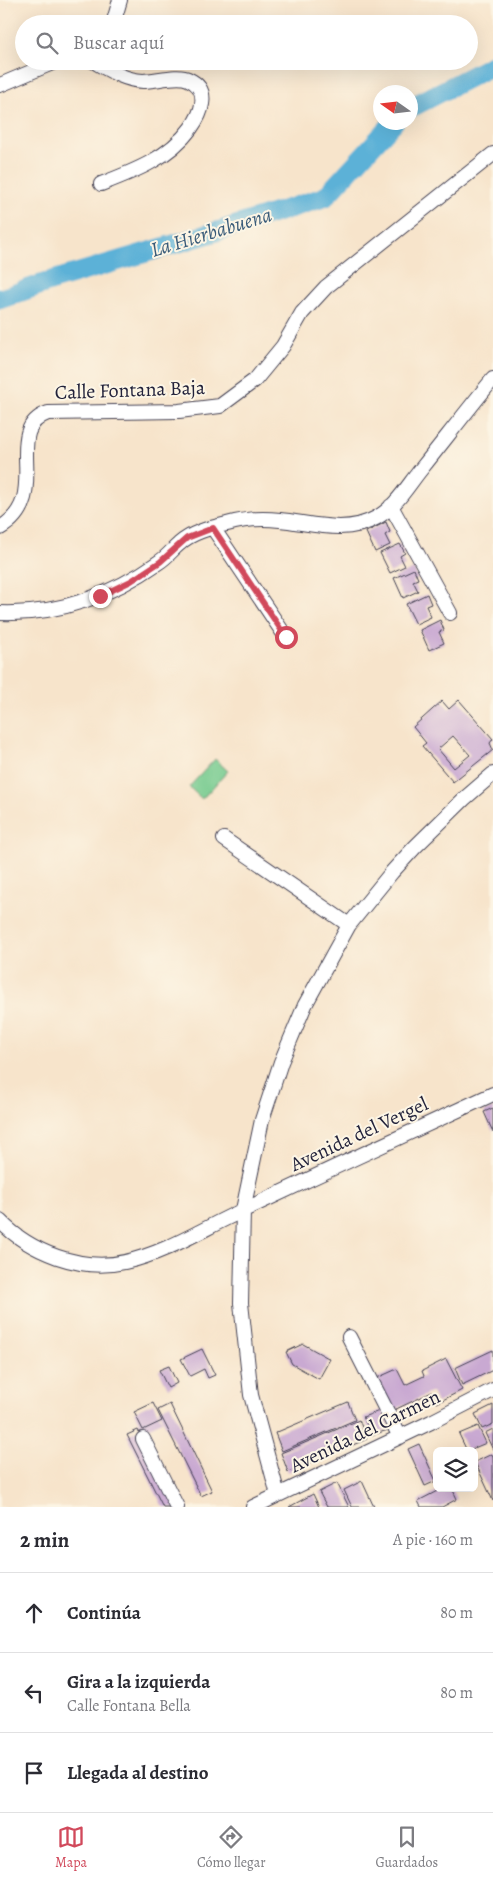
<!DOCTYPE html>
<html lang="es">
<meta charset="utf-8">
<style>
:root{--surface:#fff;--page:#f7f7f7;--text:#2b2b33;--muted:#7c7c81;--line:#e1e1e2;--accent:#d1495b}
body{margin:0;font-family:Alegreya,serif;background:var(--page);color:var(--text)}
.controls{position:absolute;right:15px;bottom:15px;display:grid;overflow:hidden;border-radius:8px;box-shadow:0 5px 20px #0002}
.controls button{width:45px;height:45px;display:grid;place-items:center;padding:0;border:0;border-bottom:1px solid var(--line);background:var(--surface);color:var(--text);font:25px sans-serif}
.compass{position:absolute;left:373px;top:85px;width:45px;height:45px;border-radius:50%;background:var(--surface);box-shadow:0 5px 20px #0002;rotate:284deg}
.stop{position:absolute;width:15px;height:15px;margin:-11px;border:4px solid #d1495b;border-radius:50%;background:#fff}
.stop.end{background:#d1495b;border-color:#fff;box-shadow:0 1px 5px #0008}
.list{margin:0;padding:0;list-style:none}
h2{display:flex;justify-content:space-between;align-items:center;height:65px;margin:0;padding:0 20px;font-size:21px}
h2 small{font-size:16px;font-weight:400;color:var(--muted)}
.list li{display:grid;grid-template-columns:32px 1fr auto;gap:15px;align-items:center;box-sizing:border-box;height:80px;padding:0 20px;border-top:1px solid var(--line)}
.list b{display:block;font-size:19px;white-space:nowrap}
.list p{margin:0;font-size:16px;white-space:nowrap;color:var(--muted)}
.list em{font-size:16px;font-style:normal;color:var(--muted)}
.icon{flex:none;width:28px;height:28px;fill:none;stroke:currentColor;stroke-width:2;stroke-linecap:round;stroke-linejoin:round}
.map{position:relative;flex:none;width:493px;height:1507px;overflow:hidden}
.search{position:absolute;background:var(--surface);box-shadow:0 5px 20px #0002;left:15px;right:15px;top:15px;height:55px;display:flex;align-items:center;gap:12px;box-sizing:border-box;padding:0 18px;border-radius:28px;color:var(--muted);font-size:19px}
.sheet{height:305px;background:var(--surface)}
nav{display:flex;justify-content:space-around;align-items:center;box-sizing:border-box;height:70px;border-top:1px solid var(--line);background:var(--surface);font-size:14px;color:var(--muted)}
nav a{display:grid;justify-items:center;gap:2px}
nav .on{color:var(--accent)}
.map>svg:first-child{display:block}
.green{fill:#75ca8e;stroke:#4c7664}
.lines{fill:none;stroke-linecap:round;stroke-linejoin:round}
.river{stroke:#5bb1d7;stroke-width:20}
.building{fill:#c9a9d2;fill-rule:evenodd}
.minor-casing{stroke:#423f51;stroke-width:16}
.minor{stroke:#fff;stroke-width:14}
.route{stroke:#d1495b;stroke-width:6}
.labels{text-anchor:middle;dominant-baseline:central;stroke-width:4;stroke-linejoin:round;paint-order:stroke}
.street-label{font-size:20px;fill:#22223b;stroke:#fcf5e5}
.water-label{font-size:21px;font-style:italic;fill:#395b79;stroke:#fcf5e5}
</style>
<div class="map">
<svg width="493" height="1507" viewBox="0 0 493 1507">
<rect width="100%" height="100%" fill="#fcf5e5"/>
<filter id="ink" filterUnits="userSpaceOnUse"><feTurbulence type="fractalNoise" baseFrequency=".02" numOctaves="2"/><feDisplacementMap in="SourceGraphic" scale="10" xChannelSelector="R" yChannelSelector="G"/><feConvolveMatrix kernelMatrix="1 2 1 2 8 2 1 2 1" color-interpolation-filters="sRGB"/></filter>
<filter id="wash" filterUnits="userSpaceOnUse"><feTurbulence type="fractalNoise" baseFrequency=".0096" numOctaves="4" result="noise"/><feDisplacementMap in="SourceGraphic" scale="20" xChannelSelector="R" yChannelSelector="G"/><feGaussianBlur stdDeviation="1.12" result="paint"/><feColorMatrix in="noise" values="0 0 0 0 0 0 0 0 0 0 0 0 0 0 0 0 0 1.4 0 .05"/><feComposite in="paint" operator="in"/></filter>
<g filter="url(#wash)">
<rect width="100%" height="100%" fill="#f7e4cb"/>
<!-- green -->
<path class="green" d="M 215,759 L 228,771 L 202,799 L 189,787 Z"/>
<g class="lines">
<!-- river -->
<path class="river" d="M 410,108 L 493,65
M 0,299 L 54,280 L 225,229 L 325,197 L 394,122"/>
</g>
<g id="blocks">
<!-- building -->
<path class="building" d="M 386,522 L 390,532 L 385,535 L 390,545 L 375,552 L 366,532 Z
M 400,544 L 405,553 L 400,556 L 405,566 L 390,573 L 380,553 Z
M 414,569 L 418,579 L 413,581 L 418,591 L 403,598 L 394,578 Z
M 427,594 L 431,604 L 426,606 L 431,617 L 416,624 L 406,604 Z
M 440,620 L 444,630 L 439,632 L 444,643 L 429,650 L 420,630 Z
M 459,700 L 493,739 L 490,743 L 493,750 L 453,782 L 422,746 L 426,743 L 413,727 L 442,701 L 449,709 ZM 453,736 L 470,755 L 454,768 L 438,749 Z
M 493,1108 L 493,1132 L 484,1112 Z
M 303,1344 L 330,1359 L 319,1379 L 292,1364 L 286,1352 Z
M 202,1349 L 215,1375 L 208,1378 L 204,1369 L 190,1376 L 181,1359 Z
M 493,1350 L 493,1370 L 462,1385 L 455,1368 Z
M 446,1359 L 462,1390 L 437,1403 L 432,1392 L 392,1411 L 377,1378 L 397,1369 L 405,1385 L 424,1376 L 422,1371 Z
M 169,1366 L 177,1383 L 168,1388 L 159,1370 Z
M 348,1402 L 355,1420 L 282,1451 L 275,1433 Z
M 153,1403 L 162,1421 L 143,1430 L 134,1412 Z
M 170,1404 L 212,1491 L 201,1496 L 158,1410 Z
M 493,1405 L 493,1424 L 482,1429 L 475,1414 Z
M 382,1410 L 391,1429 L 372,1435 L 363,1417 Z
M 359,1420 L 367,1439 L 288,1472 L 281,1453 Z
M 478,1426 L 486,1443 L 467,1451 L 459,1434 Z
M 493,1429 L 493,1450 L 485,1433 Z
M 138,1430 L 177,1507 L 163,1507 L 127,1435 Z
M 419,1444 L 436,1481 L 425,1486 L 408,1449 Z
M 492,1454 L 493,1457 L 493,1501 L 475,1462 Z
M 362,1481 L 374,1507 L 352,1507 L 344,1490 Z
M 337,1483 L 349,1507 L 327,1507 L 319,1492 Z
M 443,1488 L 452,1488 L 457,1499 L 442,1507 L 421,1507 L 418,1501 Z
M 313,1494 L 319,1507 L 289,1507 Z"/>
</g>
</g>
<g filter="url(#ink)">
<use href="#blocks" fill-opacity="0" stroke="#423f51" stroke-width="1"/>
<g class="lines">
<!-- minor casing -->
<g class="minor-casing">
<path id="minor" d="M 113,24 L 120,0
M 93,61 C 109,70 124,80 143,81 C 155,81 178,74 188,79 C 199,84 204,92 202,104 C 201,112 196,121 191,128 C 169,158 135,171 101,184
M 0,85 L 57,61
M 391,506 L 450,613
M 0,528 C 54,497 0,430 48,413 L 179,411 L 220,406 L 255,380 L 283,346 L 302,313 L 326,287 L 493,154
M 213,528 L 286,637
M 0,613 C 59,615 111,596 159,562 C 167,557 172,550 179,544 C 192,532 210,528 227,524 C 244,519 262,518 280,520 C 311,523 346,535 376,518 C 396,507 408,485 422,468 C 446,438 469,408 493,379
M 224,839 L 349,925
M 0,1221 C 30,1252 81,1272 125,1262 C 169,1252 205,1227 246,1209 C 328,1170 411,1132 493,1094
M 349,1337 L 400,1437
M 143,1439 L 177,1507
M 278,1495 L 251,1395 L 241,1303 L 243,1210 L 262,1120 L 281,1062 L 305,1005 L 349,925 L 392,872 L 415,847 L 464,799 L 493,774
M 253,1507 L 431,1422 L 493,1390"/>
</g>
<!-- minor -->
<use href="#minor" class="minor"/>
</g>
</g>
<g class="lines" filter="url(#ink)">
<!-- route -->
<path class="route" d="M 100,596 L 131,581 L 160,562 L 187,538 L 213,528 L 286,637"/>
</g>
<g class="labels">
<!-- street labels -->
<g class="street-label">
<text transform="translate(130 390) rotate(-2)">Calle Fontana Baja</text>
<text transform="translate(359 1134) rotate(-25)">Avenida del Vergel</text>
<text transform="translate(365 1431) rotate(-26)">Avenida del Carmen</text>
</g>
<!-- water labels -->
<g class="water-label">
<text transform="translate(211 232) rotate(-17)">La Hierbabuena</text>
</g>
</g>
</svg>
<div class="controls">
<button><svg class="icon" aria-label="layers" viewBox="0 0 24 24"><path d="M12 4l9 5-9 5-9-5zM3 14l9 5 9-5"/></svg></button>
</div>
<svg class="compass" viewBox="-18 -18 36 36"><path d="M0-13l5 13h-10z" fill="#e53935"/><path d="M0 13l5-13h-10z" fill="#7c7c81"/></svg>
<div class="stop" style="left:286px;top:637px"></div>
<div class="stop end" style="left:100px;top:596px"></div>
<div class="search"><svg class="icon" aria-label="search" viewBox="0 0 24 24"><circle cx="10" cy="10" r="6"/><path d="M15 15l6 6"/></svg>Buscar aquí</div>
</div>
<section class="sheet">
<h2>2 min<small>A pie · 160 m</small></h2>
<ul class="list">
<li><svg class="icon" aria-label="ahead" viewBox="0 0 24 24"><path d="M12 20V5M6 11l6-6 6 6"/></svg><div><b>Continúa</b></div><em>80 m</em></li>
<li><svg class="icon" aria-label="left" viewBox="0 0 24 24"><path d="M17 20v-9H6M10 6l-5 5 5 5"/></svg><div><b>Gira a la izquierda</b><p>Calle Fontana Bella</p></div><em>80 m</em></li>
<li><svg class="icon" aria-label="arrive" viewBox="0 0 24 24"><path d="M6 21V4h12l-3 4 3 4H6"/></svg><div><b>Llegada al destino</b></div></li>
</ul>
</section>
<nav>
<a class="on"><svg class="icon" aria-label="map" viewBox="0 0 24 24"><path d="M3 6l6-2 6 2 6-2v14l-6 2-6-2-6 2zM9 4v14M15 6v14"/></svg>Mapa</a>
<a><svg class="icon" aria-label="directions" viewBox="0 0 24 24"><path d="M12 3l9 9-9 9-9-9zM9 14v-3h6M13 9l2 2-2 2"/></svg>Cómo llegar</a>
<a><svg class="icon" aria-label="saved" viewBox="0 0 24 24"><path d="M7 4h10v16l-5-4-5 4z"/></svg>Guardados</a>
</nav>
